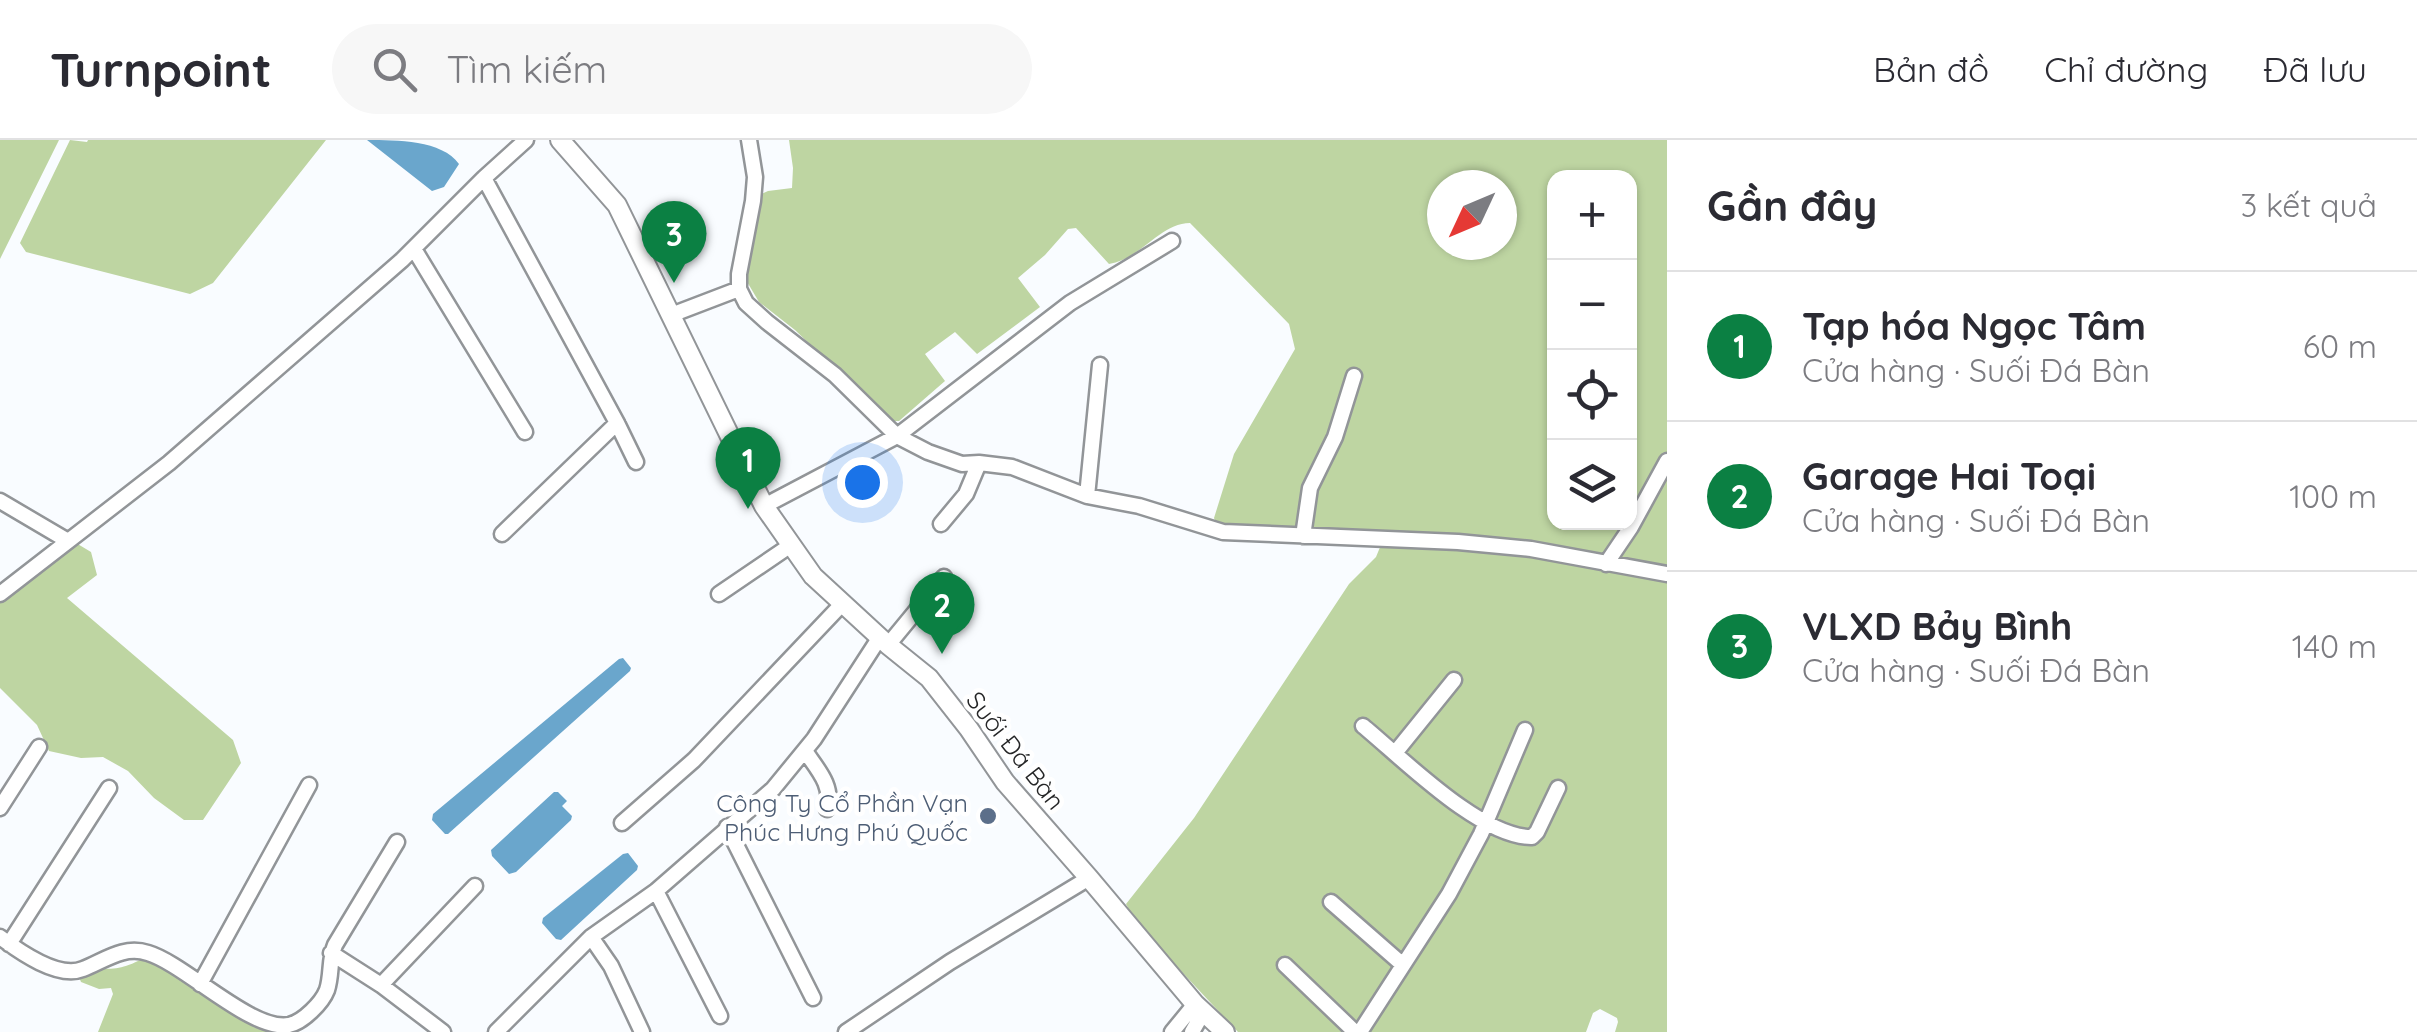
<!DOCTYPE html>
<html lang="vi">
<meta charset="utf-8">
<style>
:root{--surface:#fff;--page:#f7f7f7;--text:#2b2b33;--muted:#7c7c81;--line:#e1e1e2;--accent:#0b8043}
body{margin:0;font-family:Quicksand,sans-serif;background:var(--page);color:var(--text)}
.controls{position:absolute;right:30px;top:30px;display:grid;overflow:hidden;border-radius:20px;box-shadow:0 2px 8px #0004}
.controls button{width:90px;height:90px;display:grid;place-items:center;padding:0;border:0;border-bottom:2px solid var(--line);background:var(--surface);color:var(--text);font:50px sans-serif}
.compass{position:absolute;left:1427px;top:30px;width:90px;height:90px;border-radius:50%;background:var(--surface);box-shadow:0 2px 8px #0004;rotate:226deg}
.you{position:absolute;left:862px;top:342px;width:35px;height:35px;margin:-25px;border:8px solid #fff;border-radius:50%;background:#1a73e8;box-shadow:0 0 0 15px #1a73e833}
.badge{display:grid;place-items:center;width:65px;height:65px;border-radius:50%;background:var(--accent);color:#fff;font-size:32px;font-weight:700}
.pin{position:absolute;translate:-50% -82px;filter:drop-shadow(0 2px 5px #0008)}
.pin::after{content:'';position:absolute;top:52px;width:35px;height:30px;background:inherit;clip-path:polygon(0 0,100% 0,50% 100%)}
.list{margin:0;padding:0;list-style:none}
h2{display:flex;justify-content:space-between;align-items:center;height:130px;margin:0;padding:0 40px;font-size:42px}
h2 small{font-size:32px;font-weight:400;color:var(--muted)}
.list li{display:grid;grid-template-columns:65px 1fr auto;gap:30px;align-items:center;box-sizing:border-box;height:150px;padding:0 40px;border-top:2px solid var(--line)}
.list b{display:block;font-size:38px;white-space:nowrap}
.list p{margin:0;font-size:32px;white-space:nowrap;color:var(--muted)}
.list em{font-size:32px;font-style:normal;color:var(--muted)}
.icon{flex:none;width:55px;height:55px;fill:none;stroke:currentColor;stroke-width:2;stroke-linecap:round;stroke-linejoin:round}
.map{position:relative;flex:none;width:1667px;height:892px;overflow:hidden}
header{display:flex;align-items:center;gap:60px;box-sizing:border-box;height:140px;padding:0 50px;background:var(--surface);border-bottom:2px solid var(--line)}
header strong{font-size:48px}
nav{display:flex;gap:55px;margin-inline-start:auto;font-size:35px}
.search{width:700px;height:90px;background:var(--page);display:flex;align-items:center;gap:25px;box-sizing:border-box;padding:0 35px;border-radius:55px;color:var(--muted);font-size:38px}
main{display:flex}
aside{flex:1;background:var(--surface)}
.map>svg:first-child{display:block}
.green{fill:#bed5a2;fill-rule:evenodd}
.water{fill:#6aa6cc}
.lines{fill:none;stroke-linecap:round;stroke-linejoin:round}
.minor-casing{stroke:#929598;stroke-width:19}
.tertiary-casing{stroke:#929598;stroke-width:22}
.minor{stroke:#fff;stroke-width:14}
.tertiary{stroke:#fff;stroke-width:18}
.service-dot{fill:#5c6f8a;stroke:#fff;stroke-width:4}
.labels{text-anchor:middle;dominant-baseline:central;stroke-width:9;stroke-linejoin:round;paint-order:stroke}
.street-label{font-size:25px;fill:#252627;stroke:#fff}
.service-label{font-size:25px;fill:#4e5e75;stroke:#fff;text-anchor:end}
</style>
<header>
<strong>Turnpoint</strong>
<div class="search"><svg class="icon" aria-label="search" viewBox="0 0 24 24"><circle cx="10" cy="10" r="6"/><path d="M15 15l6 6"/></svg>Tìm kiếm</div>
<nav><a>Bản đồ</a><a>Chỉ đường</a><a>Đã lưu</a></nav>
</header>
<main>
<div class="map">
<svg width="1667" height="892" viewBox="0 0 1667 892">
<rect width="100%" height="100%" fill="#f9fcff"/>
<!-- green -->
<path class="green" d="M 0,0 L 59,0 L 0,119 Z
M 70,0 L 87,2 L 88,0 L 326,0 L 213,143 L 190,154 L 26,112 L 20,103 Z
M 789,0 L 1667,0 L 1667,892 L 1615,892 L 1618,882 L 1617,878 L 1600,869 L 1593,873 L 1586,892 L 1238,892 L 1137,784 L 1126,764 L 1194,678 L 1349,444 L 1376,417 L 1385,395 L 1217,386 L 1214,378 L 1234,314 L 1295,209 L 1289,184 L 1190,83 C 1160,83 1141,119 1109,124 L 1076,88 L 1068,89 L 1045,115 L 1018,138 L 1040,167 L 977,214 L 955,192 L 925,214 L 945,241 L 899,281 L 889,281 L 795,190 L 759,162 L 746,140 L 747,112 L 759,55 L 768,51 L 792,48 L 793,28 ZM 1554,38 L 1630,38 L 1630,382 L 1554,382 ZM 1442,45 L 1502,45 L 1502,105 L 1442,105 Z
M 76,403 L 91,412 L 97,435 L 67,458 L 233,600 L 241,623 L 203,680 L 184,680 L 154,658 L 128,631 L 103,617 L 81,618 L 49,611 L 37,585 L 0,548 L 0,460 Z
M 146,817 L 274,891 L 274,892 L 98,892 L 113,854 L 111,848 L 99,849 L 81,842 L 79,837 L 89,829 C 116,829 121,830 146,817 Z"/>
<!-- water -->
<path class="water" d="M 367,0 C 397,0 442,0 459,24 L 444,47 L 432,51 Z
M 623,518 L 631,528 L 630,531 L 448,694 L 445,694 L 432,680 L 433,674 L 619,519 Z
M 554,652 L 558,652 L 567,661 L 562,666 L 572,676 L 571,680 L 516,732 L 509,734 L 492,716 L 491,710 Z
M 628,713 L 638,726 L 637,730 L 561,800 L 556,799 L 542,783 L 543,778 L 623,714 Z"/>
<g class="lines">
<!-- minor casing -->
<g class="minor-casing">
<path id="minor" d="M 749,0 L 755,37 L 753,61 L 739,134 L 739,149 L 746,163 L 767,182 L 835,235 L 897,296 L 928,312 L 962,324 L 979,323 L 1012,327 L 1087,356 L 1139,366 L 1223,392 L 1458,402 L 1531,409 L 1667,434
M 484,38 L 617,283 L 636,322
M 414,109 L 525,292
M 671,175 L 739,149
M 1087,356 L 1100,225
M 0,361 L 68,401
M 764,366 L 897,296 L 1070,163 L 1172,101
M 941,384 L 966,354 L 979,323
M 502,394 L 617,283
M 1303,396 L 1310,348 L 1335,297 L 1354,236
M 1606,424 L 1631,387 L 1667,321
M 0,454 L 169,323 L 402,120 L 484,38 L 526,0
M 719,454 L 791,405
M 888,505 L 944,437
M 1363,586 C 1402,618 1481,698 1532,697 L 1537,692 L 1558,648
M 805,611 C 817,629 834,646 827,669
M 1395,613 L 1454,540
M 0,668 L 39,607
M 622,683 L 694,620 L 843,463
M 727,687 L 813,858
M 656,751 L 720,876
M 1331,762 L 1403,825
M 0,797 C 20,812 58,839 83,829 C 104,821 123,805 148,813 C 185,824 252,892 289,885 C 303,882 322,863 327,850 C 332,835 329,819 335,805 L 397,702
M 591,797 L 611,826 L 642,892
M 9,804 L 109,648
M 331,813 L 381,845 L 443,892
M 1285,825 L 1355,892
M 200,844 L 309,645
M 381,845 L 475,746
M 496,892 L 591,797 L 656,751 L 773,649 L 814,599 L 880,497
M 846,892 L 950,822 L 1089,738
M 1172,892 L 1195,864
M 1192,892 L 1204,871
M 1360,892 L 1449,754 L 1481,694 L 1525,590"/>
</g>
<!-- tertiary casing -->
<g class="tertiary-casing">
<path id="tertiary" d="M 560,0 L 617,65 L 764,366 L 813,436 L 888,505 L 929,538 L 969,589 L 1005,642 L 1089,738 L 1195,864 L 1225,892"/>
</g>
<!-- minor -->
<use href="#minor" class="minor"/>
<!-- tertiary -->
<use href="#tertiary" class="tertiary"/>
</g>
<!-- markers -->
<circle class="service-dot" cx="988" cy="676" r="10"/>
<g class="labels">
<!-- street labels -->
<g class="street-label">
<text transform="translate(1016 610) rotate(52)">Suối Đá Bàn</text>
</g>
<!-- service labels -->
<g class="service-label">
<text x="968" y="662">Công Ty Cổ Phần Vạn<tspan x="968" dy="29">Phúc Hưng Phú Quốc</tspan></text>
</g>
</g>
</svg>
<div class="controls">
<button>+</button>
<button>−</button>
<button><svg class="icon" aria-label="locate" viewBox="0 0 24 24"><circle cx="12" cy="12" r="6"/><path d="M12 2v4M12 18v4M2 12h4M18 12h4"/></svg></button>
<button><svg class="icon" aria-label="layers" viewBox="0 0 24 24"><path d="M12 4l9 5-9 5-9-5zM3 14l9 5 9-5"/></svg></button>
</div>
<svg class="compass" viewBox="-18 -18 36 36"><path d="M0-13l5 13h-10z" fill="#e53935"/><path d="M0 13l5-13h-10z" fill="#7c7c81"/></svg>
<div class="you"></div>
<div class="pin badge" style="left:748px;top:369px">1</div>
<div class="pin badge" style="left:942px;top:514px">2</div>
<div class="pin badge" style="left:674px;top:143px">3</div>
</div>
<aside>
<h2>Gần đây<small>3 kết quả</small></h2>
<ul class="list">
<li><span class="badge">1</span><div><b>Tạp hóa Ngọc Tâm</b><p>Cửa hàng · Suối Đá Bàn</p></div><em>60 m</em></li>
<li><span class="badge">2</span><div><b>Garage Hai Toại</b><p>Cửa hàng · Suối Đá Bàn</p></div><em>100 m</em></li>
<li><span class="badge">3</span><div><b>VLXD Bảy Bình</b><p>Cửa hàng · Suối Đá Bàn</p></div><em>140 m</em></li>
</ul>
</aside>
</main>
